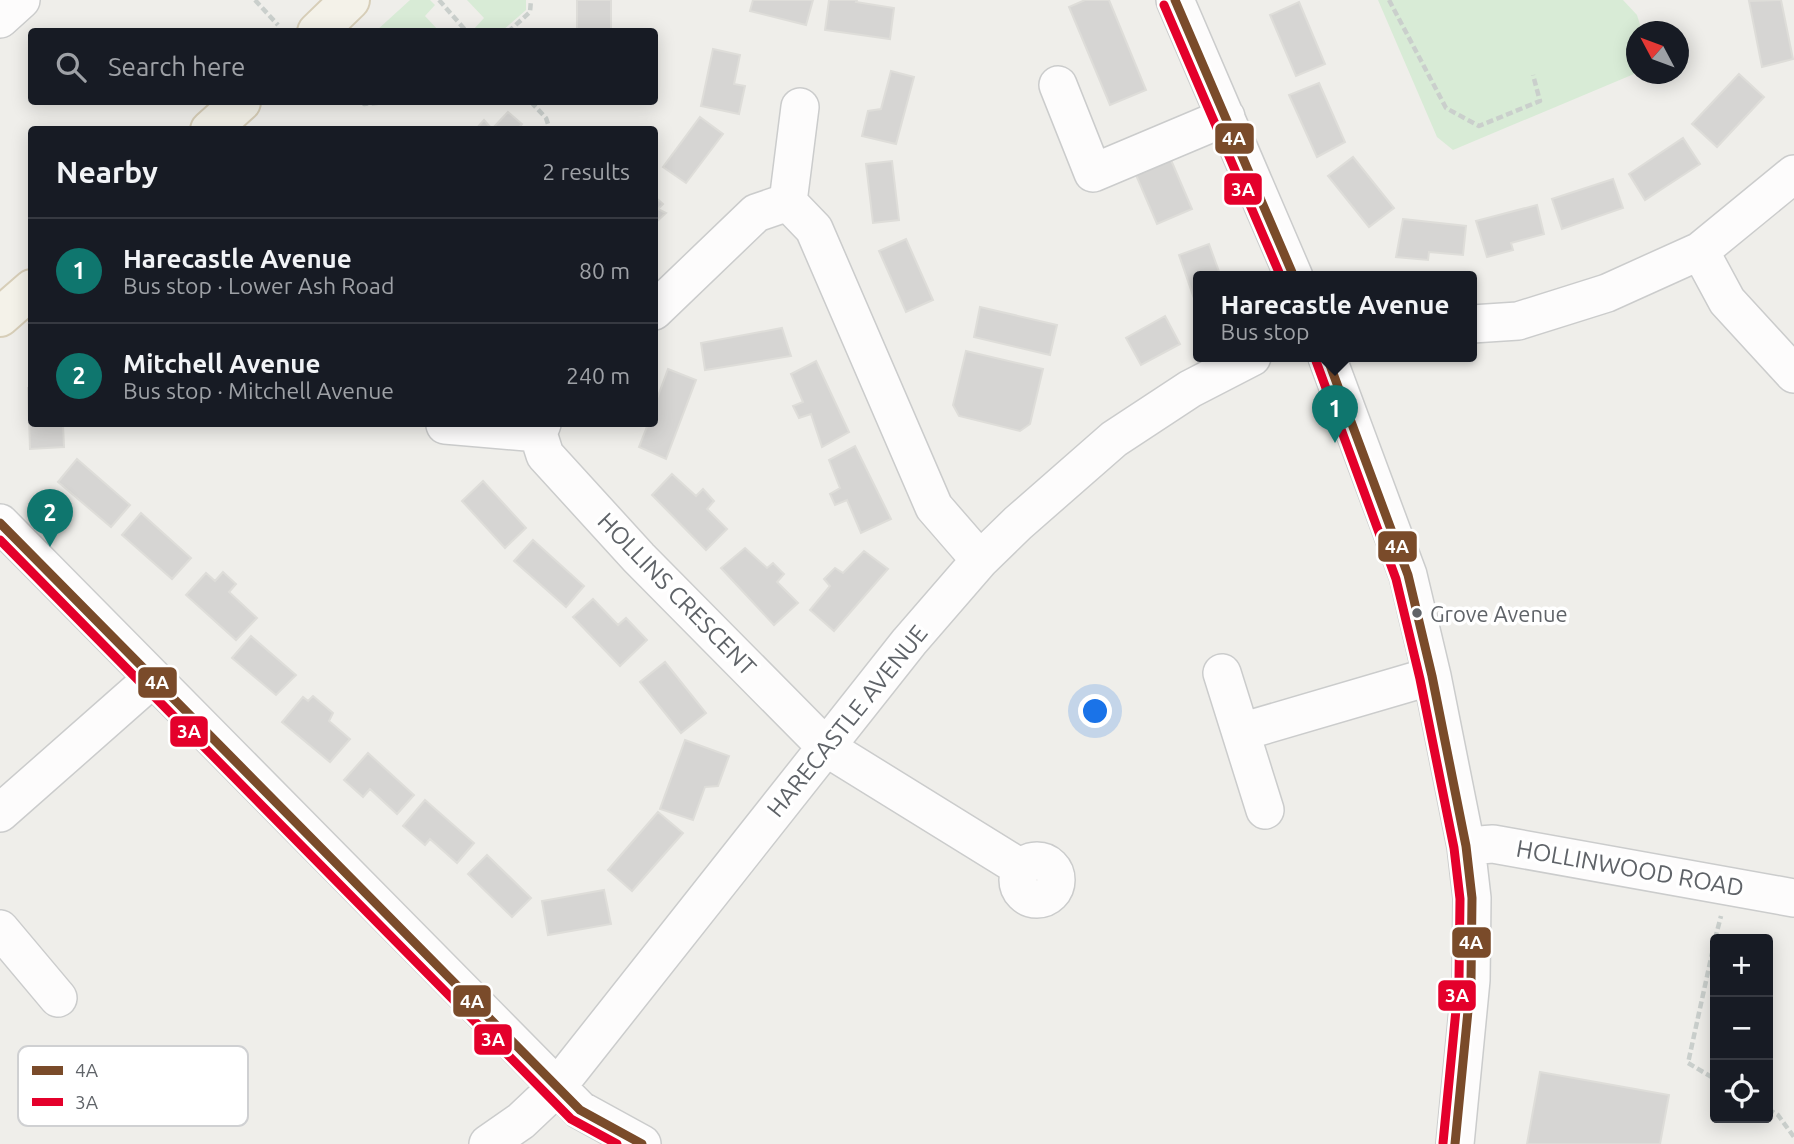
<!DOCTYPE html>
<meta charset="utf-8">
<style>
:root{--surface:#171b24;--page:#242831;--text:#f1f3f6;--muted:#9ea1a6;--line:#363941;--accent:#0f766e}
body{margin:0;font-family:Ubuntu,sans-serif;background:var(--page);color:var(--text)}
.controls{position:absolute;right:21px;bottom:21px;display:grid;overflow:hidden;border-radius:7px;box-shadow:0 4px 18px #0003}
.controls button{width:63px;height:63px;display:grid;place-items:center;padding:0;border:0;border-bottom:2px solid var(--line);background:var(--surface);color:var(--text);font:35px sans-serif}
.compass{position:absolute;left:1626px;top:21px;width:63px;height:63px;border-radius:50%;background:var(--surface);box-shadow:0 4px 18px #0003;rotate:311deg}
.you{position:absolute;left:1096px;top:712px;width:24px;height:24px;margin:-18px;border:5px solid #fff;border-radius:50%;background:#1a73e8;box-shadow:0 0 0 10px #1a73e833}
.badge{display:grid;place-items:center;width:46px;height:46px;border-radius:50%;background:var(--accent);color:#fff;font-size:23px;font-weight:700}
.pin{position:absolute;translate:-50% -58px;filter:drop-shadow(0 2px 4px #0008)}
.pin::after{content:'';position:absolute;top:37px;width:24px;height:21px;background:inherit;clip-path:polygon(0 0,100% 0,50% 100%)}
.popup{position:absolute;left:1193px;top:271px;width:284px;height:91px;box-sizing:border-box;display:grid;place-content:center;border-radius:7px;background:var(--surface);filter:drop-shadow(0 2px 5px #0005);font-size:23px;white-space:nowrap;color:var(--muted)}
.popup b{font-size:26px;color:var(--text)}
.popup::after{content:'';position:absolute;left:50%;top:100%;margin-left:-14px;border:14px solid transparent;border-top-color:var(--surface)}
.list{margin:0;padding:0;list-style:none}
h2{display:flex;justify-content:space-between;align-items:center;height:91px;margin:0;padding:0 28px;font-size:30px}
h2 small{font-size:23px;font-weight:400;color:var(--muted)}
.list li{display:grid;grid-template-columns:46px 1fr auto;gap:21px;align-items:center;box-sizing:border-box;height:105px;padding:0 28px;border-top:2px solid var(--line)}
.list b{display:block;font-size:26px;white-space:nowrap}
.list p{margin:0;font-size:23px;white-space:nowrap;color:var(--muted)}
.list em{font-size:23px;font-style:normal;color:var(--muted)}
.icon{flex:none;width:38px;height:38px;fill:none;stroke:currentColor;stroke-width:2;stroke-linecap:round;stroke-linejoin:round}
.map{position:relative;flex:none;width:1794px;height:1144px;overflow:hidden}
.search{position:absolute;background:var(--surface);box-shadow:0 4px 18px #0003;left:28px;top:28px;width:630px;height:77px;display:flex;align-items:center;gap:18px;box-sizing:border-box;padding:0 24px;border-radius:7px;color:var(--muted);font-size:26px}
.panel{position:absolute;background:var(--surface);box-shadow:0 4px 18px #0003;left:28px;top:126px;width:630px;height:301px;border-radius:7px}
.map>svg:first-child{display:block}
.green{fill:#d8ebd6}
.building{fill:#d6d5d3;stroke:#deddd9;stroke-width:2}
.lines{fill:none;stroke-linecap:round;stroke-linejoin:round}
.minor-casing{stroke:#cbcccc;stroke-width:40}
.major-casing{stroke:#d7ceb8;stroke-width:42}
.path{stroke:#cacfcc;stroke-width:4.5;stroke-dasharray:7 3.5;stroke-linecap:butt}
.minor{stroke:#fdfcfc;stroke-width:37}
.major{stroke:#f4f2e9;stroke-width:38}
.bus-1-casing{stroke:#fff;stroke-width:14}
.bus-2-casing{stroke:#fff;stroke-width:14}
.bus-1{stroke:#7a4b2a;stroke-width:9}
.bus-2{stroke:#e4002b;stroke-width:9}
.bus-dot{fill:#5f6368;stroke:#fff;stroke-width:2.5}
.labels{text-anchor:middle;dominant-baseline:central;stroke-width:7;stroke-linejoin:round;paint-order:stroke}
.bus-label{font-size:22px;fill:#5f6368;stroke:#fff;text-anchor:start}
.street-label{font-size:24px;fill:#5f6368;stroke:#fff}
.key{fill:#fff;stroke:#cfd0d2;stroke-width:2}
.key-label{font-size:19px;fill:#5f6368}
.line-badge{stroke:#fff;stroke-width:2.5}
.badge-label{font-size:19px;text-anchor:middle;font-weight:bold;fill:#fff}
</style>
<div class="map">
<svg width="1794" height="1144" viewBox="0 0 1794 1144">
<rect width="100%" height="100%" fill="#efeeea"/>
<!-- green -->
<path class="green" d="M 410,0 L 430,0 L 435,5 L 425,16 L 439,31 L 376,31 Z
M 467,0 L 526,0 L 526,10 L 502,31 L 475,31 L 473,30 L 484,18 Z
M 1378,0 L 1623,0 L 1637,15 L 1642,31 L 1636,32 L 1636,68 L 1634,74 L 1453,150 L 1437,137 Z"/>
<!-- building -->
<path class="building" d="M 577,0 L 611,0 L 611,32 L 577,32 Z
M 753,0 L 813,0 L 806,25 L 750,11 Z
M 829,0 L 857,0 L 856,2 L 894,8 L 890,39 L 825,30 Z
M 1085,0 L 1109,0 L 1146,90 L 1110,105 L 1069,7 Z
M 1781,0 L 1793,59 L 1762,67 L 1749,1 Z
M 1299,2 L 1325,64 L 1296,76 L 1270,15 Z
M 713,49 L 740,55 L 734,84 L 745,86 L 739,114 L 701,106 Z
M 891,71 L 914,77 L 896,144 L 862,136 L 868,111 L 881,109 Z
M 1739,74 L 1764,97 L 1717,147 L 1692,124 Z
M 1319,83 L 1345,142 L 1317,157 L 1289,95 Z
M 508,112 L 522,124 L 517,130 L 475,130 L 484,120 L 492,129 Z
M 700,117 L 723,134 L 686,183 L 663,167 Z
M 1683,138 L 1700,164 L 1645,200 L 1629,174 Z
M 1353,157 L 1394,208 L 1369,227 L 1328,176 Z
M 1171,160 L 1192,209 L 1157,224 L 1136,175 Z
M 892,161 L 899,220 L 873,223 L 866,164 Z
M 1613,179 L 1623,208 L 1562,229 L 1552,199 Z
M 654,196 L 663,204 L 658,209 L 666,213 L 654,224 Z
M 1537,205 L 1544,234 L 1511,243 L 1513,250 L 1487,257 L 1476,221 Z
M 1403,219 L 1466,226 L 1463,255 L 1429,252 L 1428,260 L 1396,257 Z
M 906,239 L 933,300 L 906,312 L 879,251 Z
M 1209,244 L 1221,277 L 1198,277 L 1198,310 L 1179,255 Z
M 980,307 L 1057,325 L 1050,355 L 974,337 Z
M 1165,316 L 1180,344 L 1141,365 L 1126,338 Z
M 782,328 L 791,356 L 705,370 L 701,343 Z
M 966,351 L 1043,369 L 1030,424 L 1020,431 L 959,416 L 953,405 Z
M 816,361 L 849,432 L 822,447 L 811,414 L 799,418 L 793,406 L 803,402 L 791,374 Z
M 668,369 L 696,380 L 666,459 L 639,447 L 648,424 L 654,424 L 654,407 Z
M 28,388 L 32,388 L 32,424 L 63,424 L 64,447 L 30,449 Z
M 855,446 L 891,519 L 861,533 L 847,500 L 835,505 L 830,494 L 840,488 L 829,460 Z
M 77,459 L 130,505 L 111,527 L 58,482 Z
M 672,474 L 696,496 L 703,489 L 714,501 L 707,509 L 727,529 L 706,550 L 652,495 Z
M 483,481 L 526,528 L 505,548 L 462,501 Z
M 141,513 L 191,558 L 172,579 L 122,535 Z
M 533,540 L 584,586 L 566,607 L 514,561 Z
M 745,548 L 767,568 L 773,563 L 784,574 L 777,582 L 798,603 L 774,625 L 721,568 Z
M 864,551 L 888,569 L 834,631 L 810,610 L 830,586 L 824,579 L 835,568 L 843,573 Z
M 223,572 L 236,584 L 229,592 L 257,618 L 236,640 L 186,595 L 206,573 L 215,581 Z
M 593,599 L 618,625 L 626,618 L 647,640 L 620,666 L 573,617 Z
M 251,636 L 296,675 L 276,695 L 232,658 Z
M 665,662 L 706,713 L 681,733 L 640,682 Z
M 313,696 L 333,713 L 329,721 L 350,739 L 330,762 L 282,722 L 303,697 L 308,701 Z
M 685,740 L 729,756 L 718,786 L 705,787 L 693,820 L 660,809 Z
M 368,753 L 414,795 L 397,814 L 370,789 L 363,797 L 344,780 Z
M 425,800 L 474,843 L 457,863 L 430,839 L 425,845 L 403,826 Z
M 658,812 L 683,833 L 632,891 L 608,870 Z
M 487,855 L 531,898 L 512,917 L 468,874 Z
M 604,890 L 611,924 L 548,935 L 542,901 Z
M 1540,1072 L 1669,1095 L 1660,1144 L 1527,1144 Z"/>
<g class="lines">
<!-- minor casing -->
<g class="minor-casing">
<path id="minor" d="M 1175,0 L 1294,277
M 0,19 L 21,0
M 1058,85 L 1093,173 L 1226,117
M 788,202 L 800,107
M 1700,251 L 1727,301 L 1794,374
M 654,311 L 756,213 L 788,202 L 814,229 L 934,507 L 980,560
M 1472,324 L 1518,321 L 1607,293 L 1700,251 L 1794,174
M 1327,357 L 1408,575 L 1432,676 L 1466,846 L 1472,898 L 1471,980 L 1455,1144
M 542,424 L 538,433 L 545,455 L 639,558 L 827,748 L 1021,868
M 445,425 L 538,433
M 0,523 L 580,1110 L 642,1144
M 1222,673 L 1265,810
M 1241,732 L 1432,676
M 0,813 L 153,678
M 1466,846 L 1493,844 L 1794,898
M1018 880a19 19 0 1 1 38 0a19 19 0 1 1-38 0Z
M 0,929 L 58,998
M 488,1144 L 521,1121 L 557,1087 L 909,642 L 980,560 L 1018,523 L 1114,439 L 1190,389 L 1252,357"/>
</g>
<!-- major casing -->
<g class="major-casing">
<path id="major" d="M 317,32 L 350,0
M 210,130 L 241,102
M 0,317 L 32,289"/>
</g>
<!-- path -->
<path class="path" d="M 255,0 L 278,25
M 439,0 L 467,32
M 1389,0 L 1446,108 L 1479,126 L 1540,101 L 1533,75
M 508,32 L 530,12 L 531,0
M 362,102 L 364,104 L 386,102
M 531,102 L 546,118 L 550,130
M 1715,939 L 1721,916
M 1715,940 L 1688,1063 L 1715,1079
M 1768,1109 L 1778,1115 L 1794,1137"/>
<!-- minor -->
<use href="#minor" class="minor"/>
<!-- major -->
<use href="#major" class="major"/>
<!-- bus-1 casing -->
<g class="bus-1-casing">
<path id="bus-1" d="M 1175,0 L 1294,277
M 1327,357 L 1408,575 L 1432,676 L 1466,846 L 1472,898 L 1471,980 L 1455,1144
M 0,523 L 580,1110 L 642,1144"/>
</g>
<!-- bus-2 casing -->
<g class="bus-2-casing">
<path id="bus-2" d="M 1164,5 L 1281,277
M 1316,361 L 1396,579 L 1420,679 L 1454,848 L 1460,899 L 1459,979 L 1443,1143
M 0,540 L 571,1119 L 617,1144"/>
</g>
<!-- bus-1 -->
<use href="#bus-1" class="bus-1"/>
<!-- bus-2 -->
<use href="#bus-2" class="bus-2"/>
</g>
<!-- markers -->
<circle class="bus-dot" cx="1417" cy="613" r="6"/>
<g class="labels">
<!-- bus labels -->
<g class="bus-label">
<text x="1430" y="613">Grove Avenue</text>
</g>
<!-- street labels -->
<g class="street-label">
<text transform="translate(677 594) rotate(46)">HOLLINS CRESCENT</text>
<text transform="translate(847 721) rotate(-51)">HARECASTLE AVENUE</text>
<text transform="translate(1630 868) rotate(10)">HOLLINWOOD ROAD</text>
</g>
</g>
<!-- legend -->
<rect x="18" y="1046" width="230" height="80" rx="10" class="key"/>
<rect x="32" y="1066" width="31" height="9" fill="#7a4b2a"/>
<rect x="32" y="1098" width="31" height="8" fill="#e4002b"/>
<g class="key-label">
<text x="75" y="1077">4A</text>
<text x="75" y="1109">3A</text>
</g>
<g class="line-badge">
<rect x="1214" y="122" width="41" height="33" rx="7" fill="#7a4b2a"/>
<rect x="1223" y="172" width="40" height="34" rx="7" fill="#e4002b"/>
<rect x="1377" y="530" width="41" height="33" rx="7" fill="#7a4b2a"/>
<rect x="137" y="666" width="41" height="33" rx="7" fill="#7a4b2a"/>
<rect x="169" y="715" width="40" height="33" rx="7" fill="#e4002b"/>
<rect x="1451" y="926" width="41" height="33" rx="7" fill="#7a4b2a"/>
<rect x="1437" y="979" width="40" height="33" rx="7" fill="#e4002b"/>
<rect x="452" y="984" width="40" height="34" rx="7" fill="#7a4b2a"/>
<rect x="473" y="1023" width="40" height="33" rx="7" fill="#e4002b"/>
</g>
<g class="badge-label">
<text x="1234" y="145">4A</text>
<text x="1243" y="196">3A</text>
<text x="1397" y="553">4A</text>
<text x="157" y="689">4A</text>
<text x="189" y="738">3A</text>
<text x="1471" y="949">4A</text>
<text x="1457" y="1002">3A</text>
<text x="472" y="1008">4A</text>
<text x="493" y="1046">3A</text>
</g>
</svg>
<div class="controls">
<button>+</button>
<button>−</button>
<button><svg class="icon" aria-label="locate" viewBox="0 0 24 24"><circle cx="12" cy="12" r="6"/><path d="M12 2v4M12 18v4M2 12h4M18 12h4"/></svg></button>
</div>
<svg class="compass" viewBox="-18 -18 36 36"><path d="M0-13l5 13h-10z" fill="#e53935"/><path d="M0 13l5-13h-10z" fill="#9ea1a6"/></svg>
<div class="you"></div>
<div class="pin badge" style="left:1335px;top:443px">1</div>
<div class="popup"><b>Harecastle Avenue</b>Bus stop</div>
<div class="pin badge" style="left:50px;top:547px">2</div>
<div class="search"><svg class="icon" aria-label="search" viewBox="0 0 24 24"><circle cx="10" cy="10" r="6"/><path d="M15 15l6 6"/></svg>Search here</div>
<section class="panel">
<h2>Nearby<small>2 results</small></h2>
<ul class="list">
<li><span class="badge">1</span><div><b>Harecastle Avenue</b><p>Bus stop · Lower Ash Road</p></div><em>80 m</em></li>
<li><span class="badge">2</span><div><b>Mitchell Avenue</b><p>Bus stop · Mitchell Avenue</p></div><em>240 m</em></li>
</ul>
</section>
</div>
